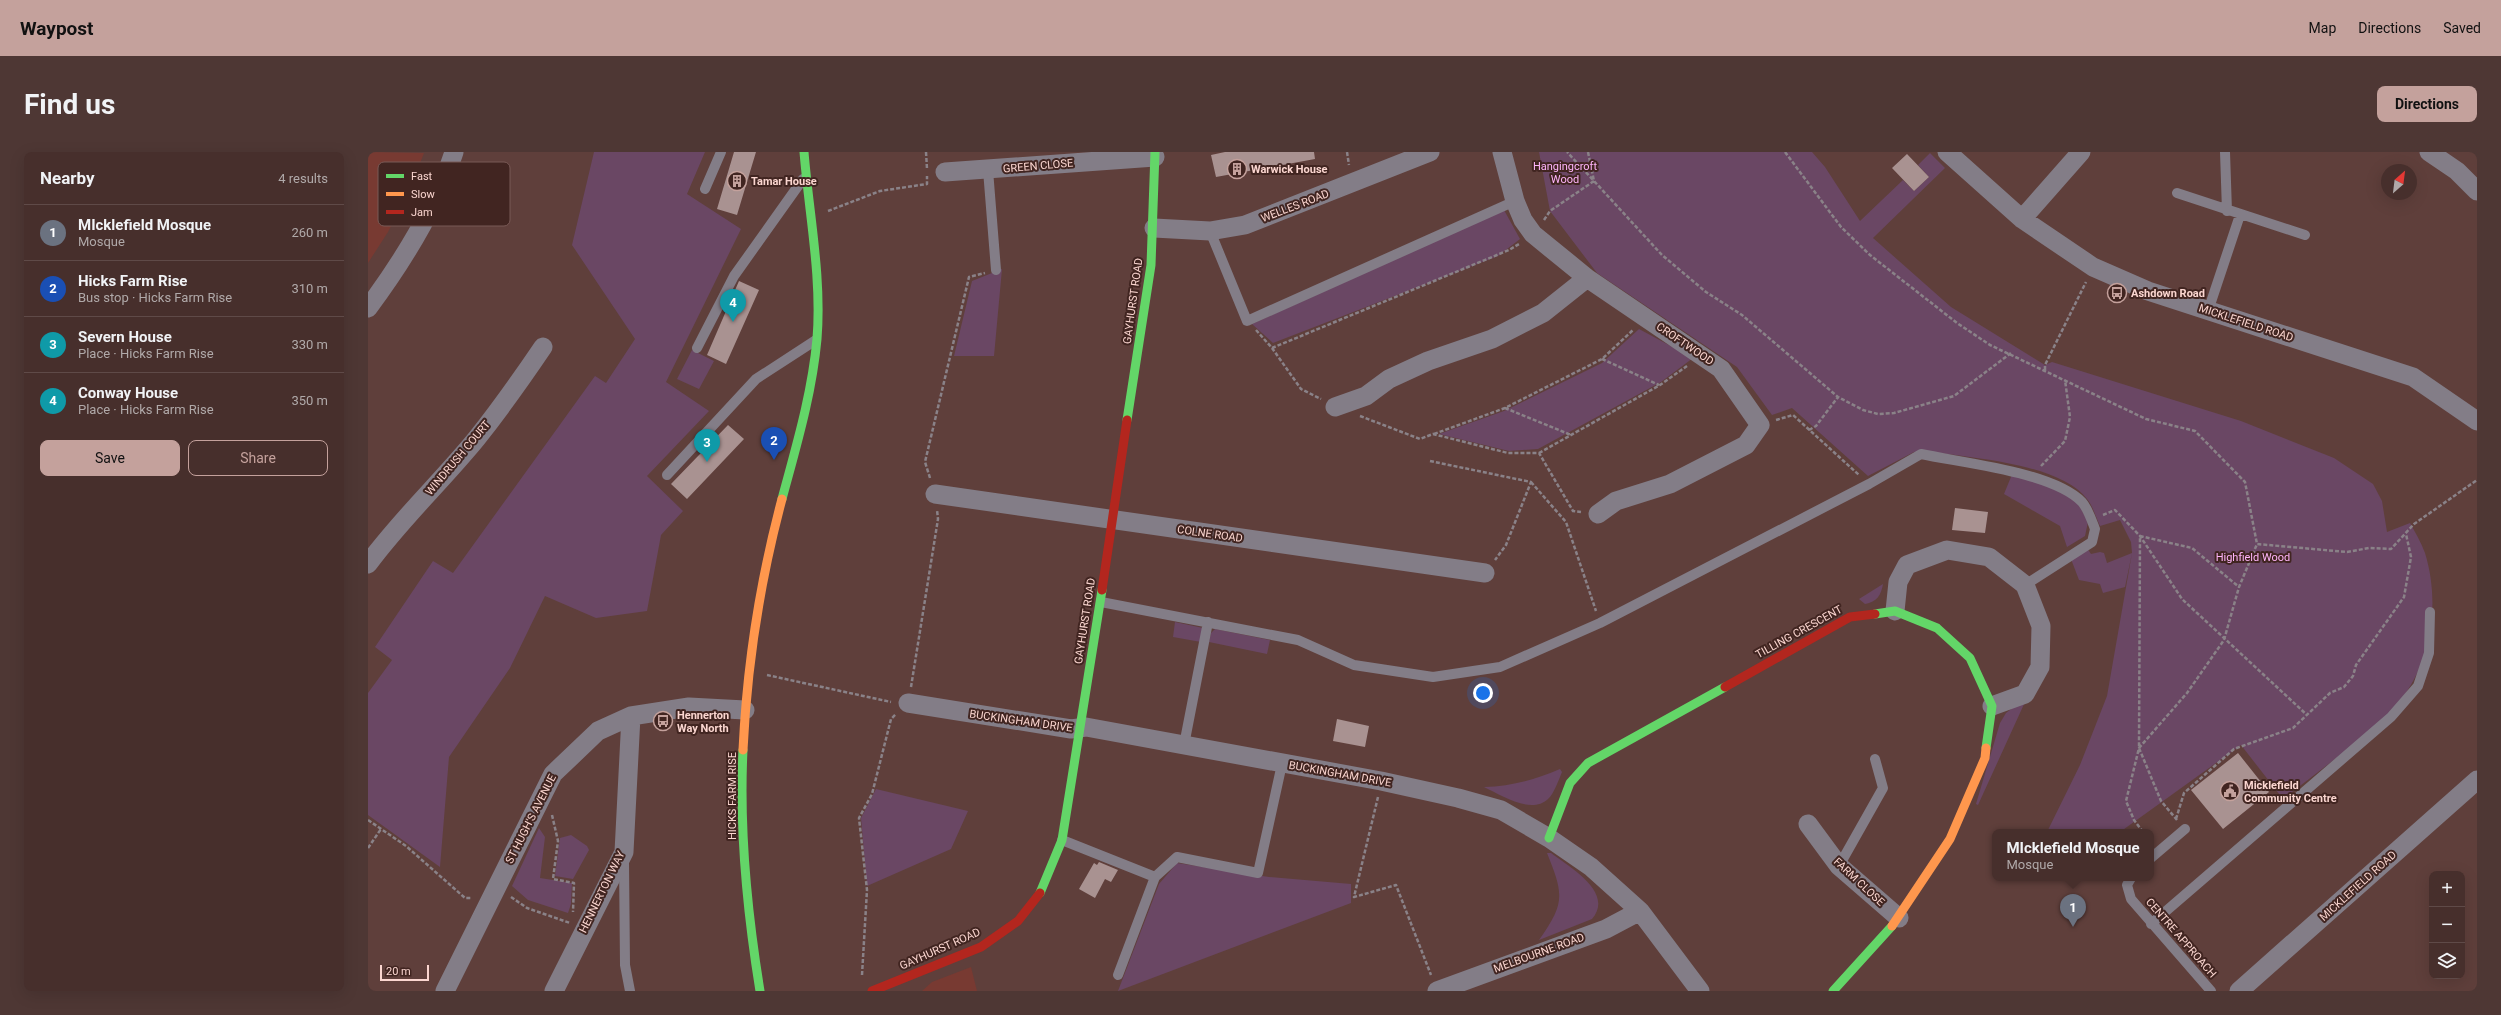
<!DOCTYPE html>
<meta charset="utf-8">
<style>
:root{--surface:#472f2c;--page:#4e3734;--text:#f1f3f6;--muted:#b0a9a9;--line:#5f4a48;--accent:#c4a19c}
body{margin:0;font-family:Roboto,sans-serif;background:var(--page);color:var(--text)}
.controls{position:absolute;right:12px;bottom:12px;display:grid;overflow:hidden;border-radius:8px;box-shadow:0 4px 16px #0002}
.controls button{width:36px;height:36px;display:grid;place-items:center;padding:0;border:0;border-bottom:1px solid var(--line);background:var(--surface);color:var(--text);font:20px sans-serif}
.compass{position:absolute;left:2013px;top:12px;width:36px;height:36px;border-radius:50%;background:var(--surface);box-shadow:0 4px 16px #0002;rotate:28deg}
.scale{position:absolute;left:12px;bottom:10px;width:49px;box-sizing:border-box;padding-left:4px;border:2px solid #fbd6d0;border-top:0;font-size:11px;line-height:14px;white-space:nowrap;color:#fbd6d0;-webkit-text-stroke:3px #412521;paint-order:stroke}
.you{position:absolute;left:1115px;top:541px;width:14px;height:14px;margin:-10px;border:3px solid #fff;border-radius:50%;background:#1a73e8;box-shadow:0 0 0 6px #1a73e833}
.badge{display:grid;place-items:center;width:26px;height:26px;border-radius:50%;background:var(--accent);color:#fff;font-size:13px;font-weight:700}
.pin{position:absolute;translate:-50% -33px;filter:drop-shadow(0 1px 2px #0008)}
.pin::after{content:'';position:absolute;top:21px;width:14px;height:12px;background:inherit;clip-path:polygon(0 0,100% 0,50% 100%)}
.popup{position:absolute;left:1624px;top:677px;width:162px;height:52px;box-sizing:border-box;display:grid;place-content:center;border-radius:8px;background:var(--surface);filter:drop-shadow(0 1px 3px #0005);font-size:13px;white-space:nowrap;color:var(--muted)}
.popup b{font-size:15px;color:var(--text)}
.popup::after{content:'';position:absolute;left:50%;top:100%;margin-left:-8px;border:8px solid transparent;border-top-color:var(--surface)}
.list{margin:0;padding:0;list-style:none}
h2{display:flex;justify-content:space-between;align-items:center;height:52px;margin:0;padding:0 16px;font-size:17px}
h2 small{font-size:13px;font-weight:400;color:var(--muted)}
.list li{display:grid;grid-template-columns:26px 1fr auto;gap:12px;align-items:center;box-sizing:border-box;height:56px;padding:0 16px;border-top:1px solid var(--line)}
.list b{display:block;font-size:15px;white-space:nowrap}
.list p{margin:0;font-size:13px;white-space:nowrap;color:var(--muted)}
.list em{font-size:13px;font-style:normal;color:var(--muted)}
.actions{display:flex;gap:8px;padding:12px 16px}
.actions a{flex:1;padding:9px 0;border:1px solid var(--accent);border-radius:8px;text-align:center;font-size:14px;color:var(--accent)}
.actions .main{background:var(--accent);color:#111}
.icon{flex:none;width:22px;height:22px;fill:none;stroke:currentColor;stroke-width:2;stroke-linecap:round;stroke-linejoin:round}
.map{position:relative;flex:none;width:2109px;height:839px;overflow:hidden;border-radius:8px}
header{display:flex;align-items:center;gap:24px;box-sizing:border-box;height:56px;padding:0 20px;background:var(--accent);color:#111}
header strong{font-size:19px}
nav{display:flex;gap:22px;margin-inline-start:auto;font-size:14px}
.intro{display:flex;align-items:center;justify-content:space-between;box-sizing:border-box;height:96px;padding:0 24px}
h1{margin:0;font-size:28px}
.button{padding:10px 18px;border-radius:8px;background:var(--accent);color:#111;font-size:14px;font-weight:700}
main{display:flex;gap:24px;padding:0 24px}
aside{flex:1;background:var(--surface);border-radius:8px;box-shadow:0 4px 16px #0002}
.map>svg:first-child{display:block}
.built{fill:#783a32}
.green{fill:#6a4764}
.building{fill:#a99291}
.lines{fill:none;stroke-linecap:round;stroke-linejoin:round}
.path{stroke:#8a8288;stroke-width:2.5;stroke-dasharray:4 2;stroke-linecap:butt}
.lane{stroke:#837d87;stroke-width:10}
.street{stroke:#837d87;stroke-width:19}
.fast{stroke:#63d668;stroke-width:9}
.slow{stroke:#ff974d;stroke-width:9}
.jam{stroke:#b3261e;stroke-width:9}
.labels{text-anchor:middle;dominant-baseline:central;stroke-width:4;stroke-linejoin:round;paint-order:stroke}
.street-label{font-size:11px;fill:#fbd6d0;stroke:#412521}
.park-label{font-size:11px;fill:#ffb5fb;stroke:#412521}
.poi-label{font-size:11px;font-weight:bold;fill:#fbd6d0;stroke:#412521;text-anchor:start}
.key{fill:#412521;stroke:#795a56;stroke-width:1}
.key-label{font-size:11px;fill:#fbd6d0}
</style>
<header>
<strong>Waypost</strong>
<nav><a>Map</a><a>Directions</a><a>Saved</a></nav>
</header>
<div class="intro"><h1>Find us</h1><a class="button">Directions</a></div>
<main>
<aside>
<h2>Nearby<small>4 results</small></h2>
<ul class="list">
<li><span class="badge" style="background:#6b7280">1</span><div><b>MIcklefield Mosque</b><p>Mosque</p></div><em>260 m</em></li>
<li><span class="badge" style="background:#1a4fb4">2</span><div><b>Hicks Farm Rise</b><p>Bus stop · Hicks Farm Rise</p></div><em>310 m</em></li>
<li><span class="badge" style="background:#0f9aa8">3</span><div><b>Severn House</b><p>Place · Hicks Farm Rise</p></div><em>330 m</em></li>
<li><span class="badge" style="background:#0f9aa8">4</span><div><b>Conway House</b><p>Place · Hicks Farm Rise</p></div><em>350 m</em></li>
</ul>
<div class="actions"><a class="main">Save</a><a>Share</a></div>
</aside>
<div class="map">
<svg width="2109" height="839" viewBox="0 0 2109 839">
<rect width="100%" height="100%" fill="#5f3f3b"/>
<!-- built -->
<path class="built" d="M 0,0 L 56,1 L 42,37 L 20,80 L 0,111 Z
M 603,815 L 609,839 L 554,839 L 564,830 Z"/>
<!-- green -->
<path class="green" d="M 226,0 L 337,0 L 319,42 L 373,77 L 298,230 L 341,259 L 279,324 L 315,359 L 293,383 L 279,459 L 228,466 L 177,444 L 142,516 L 81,605 L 72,715 L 0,663 L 0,541 L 24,508 L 7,495 L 65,409 L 85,421 L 227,224 L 238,231 L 267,187 L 204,93 Z
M 1171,0 L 1444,0 L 1457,15 L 1492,69 L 1535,28 L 1546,39 L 1561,25 L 1550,13 L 1562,1 L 1577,16 L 1505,86 L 1583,155 L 1677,213 L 1684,210 L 1873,269 L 1966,306 L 2005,332 L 2014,349 L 2019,380 L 2042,371 C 2047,380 2053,390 2057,401 C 2074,456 2062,523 2019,563 C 1987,594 1949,620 1915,647 L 1873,593 L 1752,680 L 1679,680 L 1712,613 L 1739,544 L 1764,401 L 1757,435 L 1735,441 L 1732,432 L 1711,428 L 1703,407 L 1719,396 L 1723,402 L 1732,400 L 1736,401 L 1739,411 L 1764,401 L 1763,390 L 1752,368 L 1732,374 C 1728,366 1725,354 1719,347 C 1691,311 1602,306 1558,299 L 1546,300 L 1500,324 L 1424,256 L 1404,263 L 1369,215 L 1229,121 L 1182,59 Z
M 1136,58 L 1152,87 L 1130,104 L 905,191 L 884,172 Z
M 634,117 L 626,204 L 586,204 L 604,129 Z
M 1271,177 L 1325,206 L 1293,230 L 1170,297 L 1141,299 L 1071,282 L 1136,259 L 1234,211 Z
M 324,198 L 346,209 L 331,237 L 309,227 Z
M 1645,320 L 1676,329 L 1709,349 L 1720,370 L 1717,384 L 1699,395 L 1692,374 L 1636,342 Z
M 1515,432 C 1513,443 1509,450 1497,452 L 1491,447 Z
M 807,470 L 835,476 L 833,490 L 805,485 Z
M 847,477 L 902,488 L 899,502 L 841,490 L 843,481 Z
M 1652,550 L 1657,550 L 1610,653 L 1608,652 L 1632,571 L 1638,561 Z
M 1192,617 L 1194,620 C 1191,627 1186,642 1180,647 C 1163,663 1133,643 1116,635 C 1143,634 1167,628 1192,617 Z
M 508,637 L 600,659 L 583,697 L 499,734 L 493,666 Z
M 171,676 L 177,685 L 172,726 L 204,731 L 203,752 L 200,761 L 160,748 L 144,734 Z
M 203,683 L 219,694 L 221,698 L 205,727 L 187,724 L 192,686 Z
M 1179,701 L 1183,701 C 1201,715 1247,740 1224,767 L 1171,788 C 1197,751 1196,743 1179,701 Z
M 809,711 L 901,725 L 983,732 L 983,751 L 750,839 L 791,732 Z"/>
<!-- building -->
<path class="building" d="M 366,0 L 388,0 L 369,63 L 349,57 Z
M 857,0 L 946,0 L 947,7 L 848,25 L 843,3 Z
M 1539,2 L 1561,25 L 1546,39 L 1524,16 Z
M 371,129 L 391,138 L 358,212 L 339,203 Z
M 360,273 L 376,287 L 319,347 L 303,332 Z
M 1587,356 L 1620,360 L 1617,381 L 1584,378 Z
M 969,567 L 1001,574 L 997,595 L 965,589 Z
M 1870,601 L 1901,640 L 1855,677 L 1823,638 Z
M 731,710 L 750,718 L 743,730 L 737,727 L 727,746 L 711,737 L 726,711 L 729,713 Z"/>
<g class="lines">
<!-- path -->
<path class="path" d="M 558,0 L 559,17
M 979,0 L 981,13
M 1220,0 L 1226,29 L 1294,103 L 1338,140 L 1374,163 L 1470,245 L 1495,258 L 1510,262 L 1526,261 L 1586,244 L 1643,201
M 1417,0 L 1473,75 L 1502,103 L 1589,171 L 1622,193 L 1778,267 L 1827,279 L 1877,330 L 1889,392 L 1979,400 L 2001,396 L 2023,397 L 2046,372 L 2109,328
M 460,59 L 512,39 L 559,32 L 559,24
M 1176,68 L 1182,59 L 1226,29 L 1199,0
M 888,178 L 904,196 L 933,237 L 953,247
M 904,196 L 1141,98 L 1151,92
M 1234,207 L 1291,233
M 1677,218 L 1677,213 L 1718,130
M 1137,256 L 1203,283
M 992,264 L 1052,287 L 1065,282 L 1140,301 L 1171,301 L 1205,359 L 1213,360
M 1408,268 L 1425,263 L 1491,323
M 1441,278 L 1448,274 L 1470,245
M 1066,282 L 1137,256 L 1234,207 L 1265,178
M 1171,301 L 1292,233 L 1319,214
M 1062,309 L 1163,330 L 1138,393 L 1127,408
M 1673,314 L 1697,289 L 1702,265 L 1697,228
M 562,326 L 557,310 L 601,125 L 617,121
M 1163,330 L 1198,370 L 1228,459
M 1735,363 L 1747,358 L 1772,384 L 1814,447 L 1939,563
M 399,523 L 523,550
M 543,535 L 570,367 L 569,358
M 1010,645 L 986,745 L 1028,733 L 1063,823
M 184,663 L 190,689 L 185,727 L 206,731 L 205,760
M 1808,667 L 1816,641 L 1866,597 L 1925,576 L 1962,541 L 1976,535 L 1985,524 L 1988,513 L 2036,445 L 2043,405 L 2038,382
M 0,668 L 38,694 L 97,746 L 104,746
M 1809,668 L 1793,649 L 1771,596 L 1772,384 L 1824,396 L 1871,435
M 1775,680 L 1766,668 L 1758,649 L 1771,596 L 1819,541 L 1856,488 L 1871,435 L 1889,392
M 0,696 L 13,677
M 143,745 L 159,756 L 202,771
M 494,823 L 499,738 L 491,666 L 504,642 L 523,567 L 528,562"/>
<!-- lane -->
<path class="lane" d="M 1857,0 L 1859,59
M 620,18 L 628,118
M 337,37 L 353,0
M 1809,41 L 1937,83
M 842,79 L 879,169 L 1147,49
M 1840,159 L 1872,63
M 329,196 L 366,124 L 435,27
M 299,323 L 388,227 L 448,188
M 733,450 L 930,488 L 986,513 L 1065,525 L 1132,515 L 1232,471 L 1501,332 L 1553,302 C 1595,311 1685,320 1714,350 C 1720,357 1724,369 1727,377 L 1724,390 L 1657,433
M 816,593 L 840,470
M 694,688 L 787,725
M 1783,706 L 1817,677
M 256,710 L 257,813 L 262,839
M 1471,714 L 1515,636 L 1507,607
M 1763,726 L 1759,733 L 1763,747 L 1843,839
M 1783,772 L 2023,565 L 2050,534 L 2061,501 L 2062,460
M 750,823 L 787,725 L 809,705 L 890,721 L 914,612"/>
<!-- street -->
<path class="street" d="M 1134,0 L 1147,49 L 1155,68 L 1165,82 L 1219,126 L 1353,217 L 1392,273 L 1378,293 L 1302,332 L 1248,349 L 1230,362
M 1579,0 L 1654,67 L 1725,115 L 1780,139 L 2045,225 L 2109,269
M 2061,0 L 2089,19 L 2109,39
M 577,20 L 787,5
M 1654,67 L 1713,0
M 786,76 L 842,79 L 877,73 L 1062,0
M 0,156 C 35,109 68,56 86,0
M 967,255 L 998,244 L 1021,227 L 1060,209 L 1124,187 L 1175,161 L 1219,126
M 567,342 L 1117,421
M 0,412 C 33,367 74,329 109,286 C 132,257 154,226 175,195
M 1527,459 L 1530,430 L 1539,413 L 1579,398 L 1621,405 L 1657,433 L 1673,474 L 1672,515 L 1657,542 L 1624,554
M 540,551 L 703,577 L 718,575 L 1013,629 L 1090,646 L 1133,658 L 1181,686 L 1223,715 L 1272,759 L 1332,839
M 1440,672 L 1471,714 L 1531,766
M 77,839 L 185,622 L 230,579 L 263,564 L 321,555 L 377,558
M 186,839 L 256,700 L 263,564
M 1069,839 L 1238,777 L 1272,759
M 1871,839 L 2109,628"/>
<!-- fast -->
<path class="fast" d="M 759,268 L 783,113 L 787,0
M 414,347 C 428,295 444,242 449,187 C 454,125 441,62 436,0
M 1507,462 L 1527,459 L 1569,476 L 1602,506 L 1624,554 L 1618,596
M 375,598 C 371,679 379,759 392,839
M 1181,686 L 1202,631 L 1220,611 L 1357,535
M 672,741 L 694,688 L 734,438
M 1465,839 L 1524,774"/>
<!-- slow -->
<path class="slow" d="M 375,598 C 379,513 392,429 414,347
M 1524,774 L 1582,687 L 1617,606 L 1618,596"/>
<!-- jam -->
<path class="jam" d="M 734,438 L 759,268
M 1357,535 L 1482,465 L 1507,462
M 504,839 L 613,795 L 650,769 L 672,741"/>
</g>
<!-- icons -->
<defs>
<g id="building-ring" transform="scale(1)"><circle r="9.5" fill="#412521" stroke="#c4a19c" stroke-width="1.5"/><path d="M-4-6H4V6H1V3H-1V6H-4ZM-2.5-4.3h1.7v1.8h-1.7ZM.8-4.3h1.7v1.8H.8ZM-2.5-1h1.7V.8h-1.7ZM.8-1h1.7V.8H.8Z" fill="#c4a19c"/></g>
<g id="bus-ring" transform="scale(1)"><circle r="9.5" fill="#412521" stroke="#c4a19c" stroke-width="1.5"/><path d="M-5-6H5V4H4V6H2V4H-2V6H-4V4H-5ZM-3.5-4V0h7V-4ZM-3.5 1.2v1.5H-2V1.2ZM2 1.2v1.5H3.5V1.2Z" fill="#c4a19c"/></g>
<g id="civic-ring" transform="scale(1)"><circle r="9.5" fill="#412521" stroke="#c4a19c" stroke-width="1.5"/><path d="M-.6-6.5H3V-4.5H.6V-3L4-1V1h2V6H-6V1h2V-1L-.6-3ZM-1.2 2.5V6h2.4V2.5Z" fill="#c4a19c"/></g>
</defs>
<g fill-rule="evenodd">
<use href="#building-ring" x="869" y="17"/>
<use href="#building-ring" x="369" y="29"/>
<use href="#bus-ring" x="1749" y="141"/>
<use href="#bus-ring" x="295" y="569"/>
<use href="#civic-ring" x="1862" y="639"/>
</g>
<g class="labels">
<!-- street labels -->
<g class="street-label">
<text transform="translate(670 14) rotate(-5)">GREEN CLOSE</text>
<text transform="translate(927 54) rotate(-21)">WELLES ROAD</text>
<text transform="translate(765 149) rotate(-82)">GAYHURST ROAD</text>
<text transform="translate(1878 171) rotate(18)">MICKLEFIELD ROAD</text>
<text transform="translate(1317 192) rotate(34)">CROFTWOOD</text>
<text transform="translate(90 306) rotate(-50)">WINDRUSH COURT</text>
<text transform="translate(842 382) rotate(8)">COLNE ROAD</text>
<text transform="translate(717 469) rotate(-81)">GAYHURST ROAD</text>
<text transform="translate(1431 480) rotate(-29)">TILLING CRESCENT</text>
<text transform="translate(653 569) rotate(8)">BUCKINGHAM DRIVE</text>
<text transform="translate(972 622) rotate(10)">BUCKINGHAM DRIVE</text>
<text transform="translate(364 644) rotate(-90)">HICKS FARM RISE</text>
<text transform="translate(163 667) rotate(-63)">ST HUGH'S AVENUE</text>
<text transform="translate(1491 730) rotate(43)">FARM CLOSE</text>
<text transform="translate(1990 734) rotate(-42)">MICKLEFIELD ROAD</text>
<text transform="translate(234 740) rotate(-64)">HENNERTON WAY</text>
<text transform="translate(1813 786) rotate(49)">CENTRE APPROACH</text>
<text transform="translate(572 797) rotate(-24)">GAYHURST ROAD</text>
<text transform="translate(1171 801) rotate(-20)">MELBOURNE ROAD</text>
</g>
<!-- park labels -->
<g class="park-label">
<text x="1197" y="14">Hangingcroft<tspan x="1197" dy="13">Wood</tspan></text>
<text x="1885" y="405">Highfield Wood</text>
</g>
<!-- poi labels -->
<g class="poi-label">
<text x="883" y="17">Warwick House</text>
<text x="383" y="29">Tamar House</text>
<text x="1763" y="141">Ashdown Road</text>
<text x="309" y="563">Hennerton<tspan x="309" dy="13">Way North</tspan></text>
<text x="1876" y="633">Micklefield<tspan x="1876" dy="13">Community Centre</tspan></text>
</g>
</g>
<!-- legend -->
<rect x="10" y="10" width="132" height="64" rx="6" class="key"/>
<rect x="18" y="22" width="18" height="4" fill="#63d668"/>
<rect x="18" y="40" width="18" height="4" fill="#ff974d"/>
<rect x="18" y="58" width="18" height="4" fill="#b3261e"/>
<g class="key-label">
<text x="43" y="28">Fast</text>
<text x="43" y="46">Slow</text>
<text x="43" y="64">Jam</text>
</g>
</svg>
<div class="controls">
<button>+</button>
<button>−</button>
<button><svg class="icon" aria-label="layers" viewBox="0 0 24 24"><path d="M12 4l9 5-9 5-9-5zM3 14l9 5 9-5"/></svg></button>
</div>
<svg class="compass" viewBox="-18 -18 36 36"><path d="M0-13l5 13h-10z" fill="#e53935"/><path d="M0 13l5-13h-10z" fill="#b0a9a9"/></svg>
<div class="scale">20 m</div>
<div class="you"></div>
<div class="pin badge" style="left:1705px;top:775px;background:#6b7280">1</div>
<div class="popup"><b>MIcklefield Mosque</b>Mosque</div>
<div class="pin badge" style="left:406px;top:308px;background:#1a4fb4">2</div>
<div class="pin badge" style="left:339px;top:310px;background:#0f9aa8">3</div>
<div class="pin badge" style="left:365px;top:170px;background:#0f9aa8">4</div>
</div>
</main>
